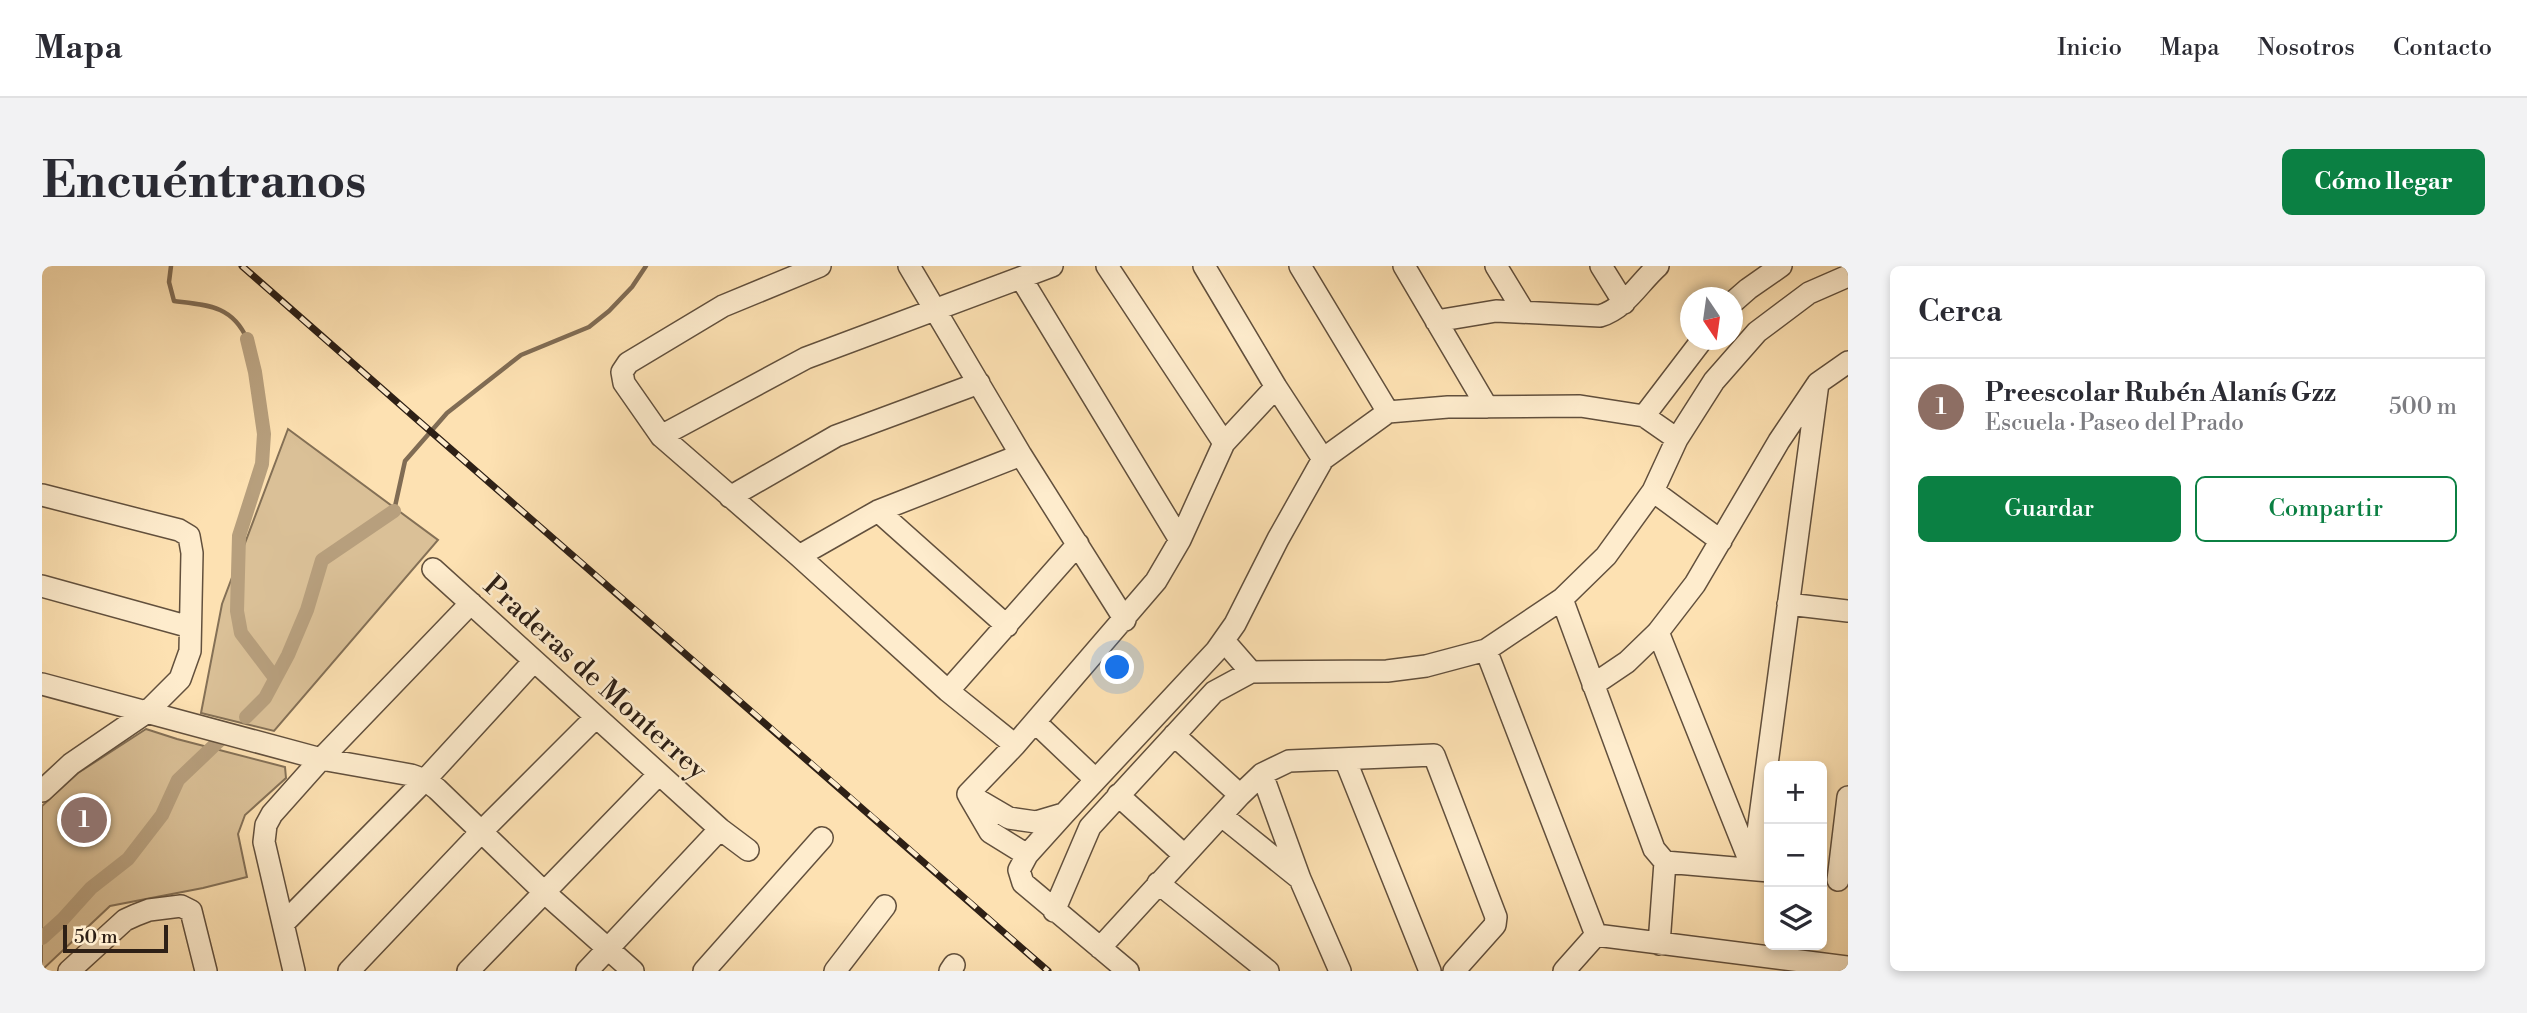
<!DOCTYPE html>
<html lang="es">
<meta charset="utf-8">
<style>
:root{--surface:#fff;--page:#f2f2f3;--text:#2b2b33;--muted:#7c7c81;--line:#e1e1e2;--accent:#0b8043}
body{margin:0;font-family:"Libre Bodoni",serif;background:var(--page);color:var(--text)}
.controls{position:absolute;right:21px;bottom:21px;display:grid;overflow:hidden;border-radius:10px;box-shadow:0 4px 10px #0003}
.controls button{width:63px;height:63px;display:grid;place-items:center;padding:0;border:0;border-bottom:2px solid var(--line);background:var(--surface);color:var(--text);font:35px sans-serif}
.compass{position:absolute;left:1638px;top:21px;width:63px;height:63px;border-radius:50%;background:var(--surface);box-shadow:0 4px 10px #0003;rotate:167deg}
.scale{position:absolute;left:21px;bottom:18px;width:105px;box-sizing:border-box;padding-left:7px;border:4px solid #2e2016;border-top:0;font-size:19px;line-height:24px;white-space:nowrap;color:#2e2016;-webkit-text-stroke:5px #feeccd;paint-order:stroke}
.you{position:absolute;left:1076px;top:402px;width:24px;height:24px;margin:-18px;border:5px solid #fff;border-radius:50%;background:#1a73e8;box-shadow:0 0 0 10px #1a73e833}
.badge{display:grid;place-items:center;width:46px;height:46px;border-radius:50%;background:var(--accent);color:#fff;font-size:23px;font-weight:700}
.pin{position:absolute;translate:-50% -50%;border:4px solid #fff;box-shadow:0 2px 7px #0006}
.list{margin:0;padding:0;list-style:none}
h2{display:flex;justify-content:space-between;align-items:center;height:91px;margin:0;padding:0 28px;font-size:30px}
h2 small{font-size:23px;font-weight:400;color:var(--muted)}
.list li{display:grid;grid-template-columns:46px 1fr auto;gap:21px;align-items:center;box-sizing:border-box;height:98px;padding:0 28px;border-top:2px solid var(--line)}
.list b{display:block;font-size:26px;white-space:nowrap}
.list p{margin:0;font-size:23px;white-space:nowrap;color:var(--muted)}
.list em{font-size:23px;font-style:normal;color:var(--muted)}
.actions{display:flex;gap:14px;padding:21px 28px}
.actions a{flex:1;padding:16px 0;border:2px solid var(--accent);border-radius:10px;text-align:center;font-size:24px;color:var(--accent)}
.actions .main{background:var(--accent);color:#fff}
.icon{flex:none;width:38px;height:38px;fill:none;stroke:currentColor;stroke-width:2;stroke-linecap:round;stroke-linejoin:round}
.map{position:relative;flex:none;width:1806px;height:705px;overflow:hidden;border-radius:10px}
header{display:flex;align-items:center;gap:42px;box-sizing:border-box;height:98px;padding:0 35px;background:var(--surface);border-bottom:2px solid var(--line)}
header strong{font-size:33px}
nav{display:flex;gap:38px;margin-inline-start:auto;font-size:24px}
.intro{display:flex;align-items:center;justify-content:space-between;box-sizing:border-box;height:168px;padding:0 42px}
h1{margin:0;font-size:49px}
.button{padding:18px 32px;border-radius:10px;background:var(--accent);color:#fff;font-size:24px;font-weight:700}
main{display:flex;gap:42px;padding:0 42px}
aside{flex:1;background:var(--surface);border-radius:10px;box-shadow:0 4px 10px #0003}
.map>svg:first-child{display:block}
.green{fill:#dac097;stroke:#847056;stroke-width:2}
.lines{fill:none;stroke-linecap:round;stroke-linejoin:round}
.stream{stroke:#806c54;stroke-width:4.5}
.canal{stroke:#b79f7d;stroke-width:14}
.minor-casing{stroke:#62503d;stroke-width:24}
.minor{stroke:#feeccd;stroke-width:21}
.rail-casing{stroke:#2e2016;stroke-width:7}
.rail{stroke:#feeccd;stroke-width:4.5;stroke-dasharray:13;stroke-linecap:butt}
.labels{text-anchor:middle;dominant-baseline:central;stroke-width:5;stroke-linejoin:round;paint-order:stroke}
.street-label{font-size:28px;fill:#2e2016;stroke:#feeccd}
</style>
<header>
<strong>Mapa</strong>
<nav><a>Inicio</a><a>Mapa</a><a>Nosotros</a><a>Contacto</a></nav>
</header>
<div class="intro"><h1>Encuéntranos</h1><a class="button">Cómo llegar</a></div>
<main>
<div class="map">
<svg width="1806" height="705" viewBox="0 0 1806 705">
<rect width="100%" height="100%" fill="#fde1b2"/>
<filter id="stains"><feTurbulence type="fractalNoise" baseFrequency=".00286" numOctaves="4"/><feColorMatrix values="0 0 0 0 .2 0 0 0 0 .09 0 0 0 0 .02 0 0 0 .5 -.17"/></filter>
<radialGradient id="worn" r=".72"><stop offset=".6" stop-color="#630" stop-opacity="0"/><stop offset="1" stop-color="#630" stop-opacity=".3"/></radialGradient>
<!-- green -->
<path class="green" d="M 246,163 L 396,274 L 232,465 L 159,447 L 180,338 Z
M 104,463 L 135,473 L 243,501 L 244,512 L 203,549 L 196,568 L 205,611 L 161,622 L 68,640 L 0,704 L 0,540 L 36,507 Z"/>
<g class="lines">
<!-- stream -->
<path class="stream" d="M 129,0 L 127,16 L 132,35 C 164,39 190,39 205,73
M 352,245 L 363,195 L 405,147 L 479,89 L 547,61 L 567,45 L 590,21 L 604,0"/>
<!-- canal -->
<path class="canal" d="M 205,73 L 213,106 L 222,168 L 220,198 L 197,270 L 195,345 L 199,367 L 233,412
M 204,451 L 223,432 L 246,389 L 265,344 L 280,294 L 352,245
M 0,672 L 21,653 L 49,622 L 86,593 L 120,549 L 136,514 L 179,473"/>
<!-- minor casing -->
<g class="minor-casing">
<path id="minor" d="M 778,0 L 681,40 L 586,97 L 580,106 L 582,117 L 619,170 L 757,290 L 906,425 L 973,479
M 867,0 L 979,189 L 1083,354
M 1065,0 L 1182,177
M 1162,0 L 1234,121 L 1281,193
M 1258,0 L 1346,146
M 1362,0 L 1445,141
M 1454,0 L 1482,46
M 1559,0 L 1582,37
M 979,12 L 1138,274
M 1690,37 L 1706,23 L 1739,0
M 1394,55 L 1454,45 L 1558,50 C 1584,42 1596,18 1616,0
M 1602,150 L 1635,173
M 619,170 L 764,92 L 1010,0
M 1611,225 L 1679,275
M 0,229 L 137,264 L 147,270 L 150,287 L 148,385 L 138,413 L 105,446 L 29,498 L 0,525
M 688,231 L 794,170 L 937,117
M 836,245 L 965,360
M 757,290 L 836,245 L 979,189
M 391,303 L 678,563 L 706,584
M 0,320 L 148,361
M 1520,333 L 1612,583 L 1623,596 L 1617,678
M 1746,338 L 1806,345
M 1616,366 L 1710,601
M 1182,375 L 1209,406
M 1444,384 L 1554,669
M 0,418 L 279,493 L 369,509 L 383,514 L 395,523 L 502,626 L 591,705
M 1551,419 L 1585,396 L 1616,366 L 1653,318 L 1737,175 L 1776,117 L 1806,96
M 906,425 L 1036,278
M 993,456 L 1053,513
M 1132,469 L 1198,529
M 1303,493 L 1388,705
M 1220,508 L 1258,613 L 1298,705
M 926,528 L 973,479 L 1114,315 L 1138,274 L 1182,177 L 1234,121
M 926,528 L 967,552 L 994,556 L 1021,548
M 1076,529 L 1142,589
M 927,530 L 948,566 L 985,589
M 1180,550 L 1257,612
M 1623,596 L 1727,605
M 1711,603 L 1776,117
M 1796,614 L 1806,531
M 1116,617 L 1226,705
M 1012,645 L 1048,561 L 1172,426 L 1209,406 L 1345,405 L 1384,400 L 1444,384 L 1520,333 L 1564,290 L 1611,225 L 1635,173 L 1672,115 L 1715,66 L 1767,27 L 1806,10
M 241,658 L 383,514 L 492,395
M 1554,669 L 1806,701
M 1058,682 L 1198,529 L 1220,508 L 1247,495 L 1392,489 L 1454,651 L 1453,659 L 1412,705
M 27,705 L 83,654 L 94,649 L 107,644 L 139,640 L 149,645 L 164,705
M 252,705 L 222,576 L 224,559 L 230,548 L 279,493 L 429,337
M 307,705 L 439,566 L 554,451
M 426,705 L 617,508
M 545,705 L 678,563
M 662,705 L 780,572
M 793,705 L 843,640
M 908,705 L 912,699
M 1086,705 L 981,617 L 977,604 L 985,589 L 1022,548 L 1174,385 L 1193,358 L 1236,273 L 1281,193 L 1346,146 L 1406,141 L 1538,140 L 1602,150 L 1660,74
M 1522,705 L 1554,669"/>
</g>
<!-- minor -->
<use href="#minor" class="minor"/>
<!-- rail casing -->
<g class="rail-casing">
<path id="rail" d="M 200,0 C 468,236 739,469 1006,705"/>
</g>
<!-- rail -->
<use href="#rail" class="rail"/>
</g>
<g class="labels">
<!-- street labels -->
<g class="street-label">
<text transform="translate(553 412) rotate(42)">Praderas de Monterrey</text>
</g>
</g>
<rect width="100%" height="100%" filter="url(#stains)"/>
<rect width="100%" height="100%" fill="url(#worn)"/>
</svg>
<div class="controls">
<button>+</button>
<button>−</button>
<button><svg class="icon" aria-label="layers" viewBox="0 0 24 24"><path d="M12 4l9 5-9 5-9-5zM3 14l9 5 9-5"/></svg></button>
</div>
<svg class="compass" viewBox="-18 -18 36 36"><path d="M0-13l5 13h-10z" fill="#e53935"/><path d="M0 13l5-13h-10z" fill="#7c7c81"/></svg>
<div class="scale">50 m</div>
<div class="you"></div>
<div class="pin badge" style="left:42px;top:554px;background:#8d6e63">1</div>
</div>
<aside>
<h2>Cerca<small></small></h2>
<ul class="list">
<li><span class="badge" style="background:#8d6e63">1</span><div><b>Preescolar Rubén Alanís Gzz</b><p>Escuela · Paseo del Prado</p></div><em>500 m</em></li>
</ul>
<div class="actions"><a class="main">Guardar</a><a>Compartir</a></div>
</aside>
</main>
